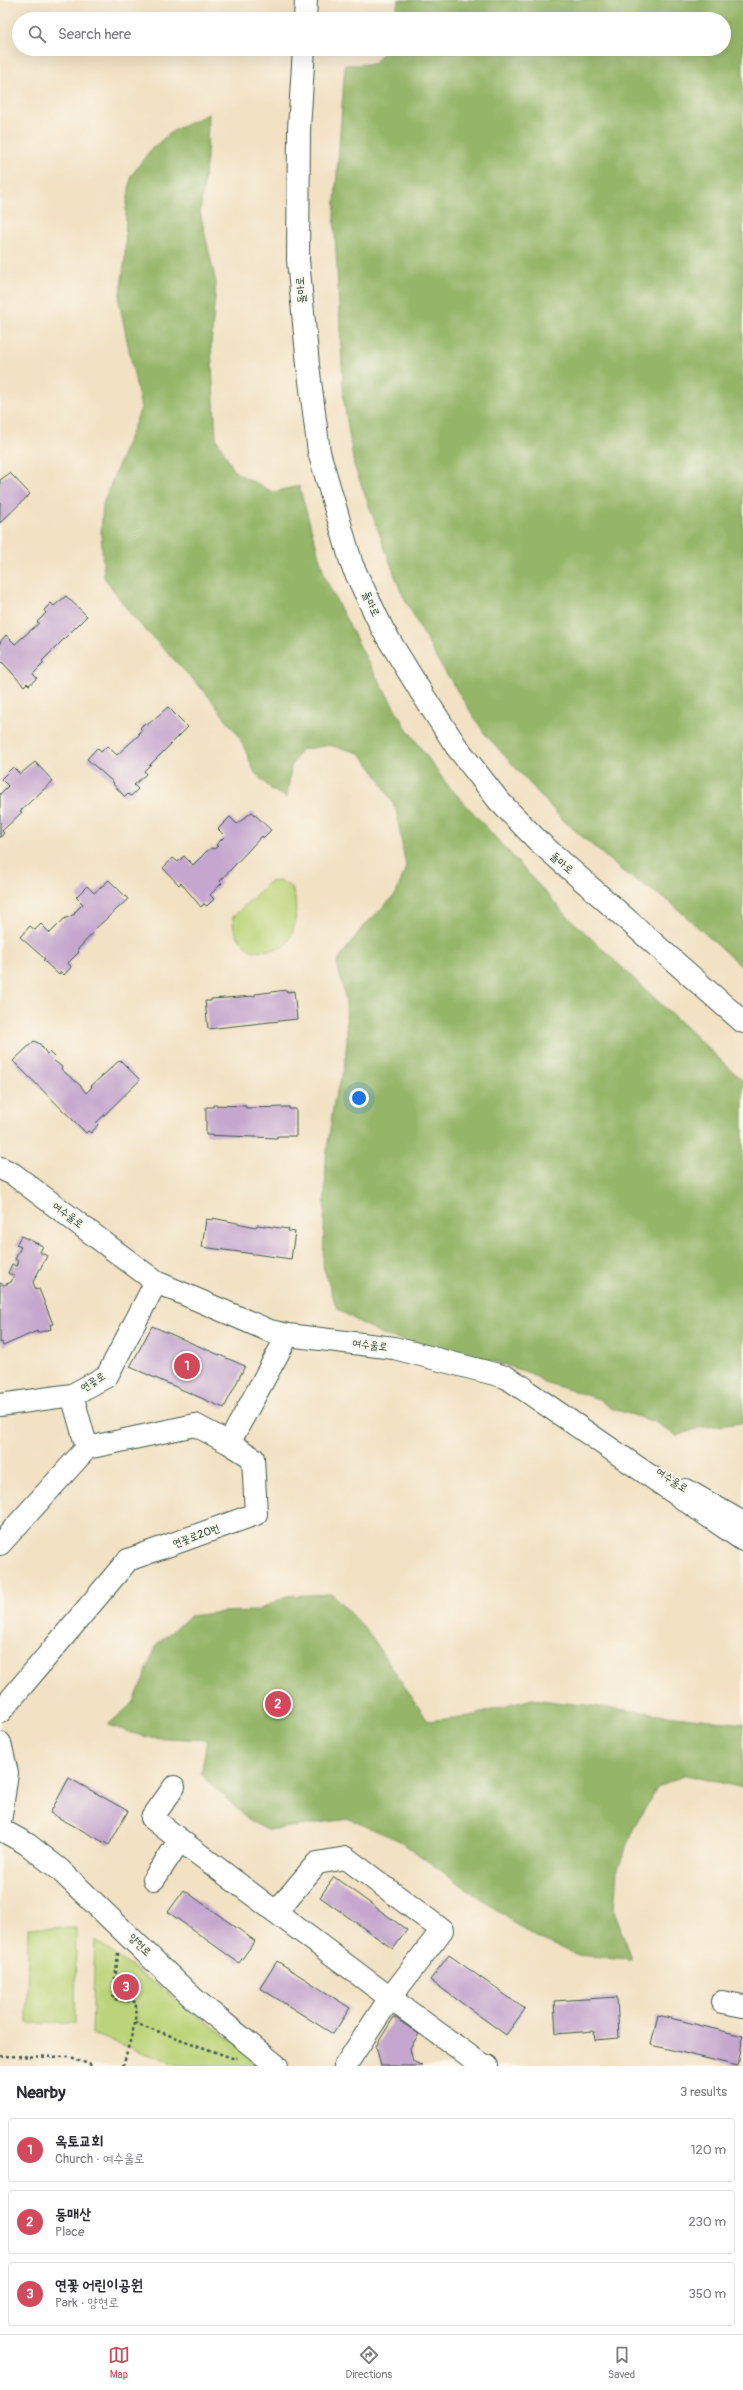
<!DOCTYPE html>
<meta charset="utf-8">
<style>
:root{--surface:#fff;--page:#f7f7f7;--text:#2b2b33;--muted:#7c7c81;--line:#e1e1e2;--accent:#d1495b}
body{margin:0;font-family:Pangolin,"Poor Story",sans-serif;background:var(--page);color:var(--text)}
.you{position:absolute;left:359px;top:1098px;width:14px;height:14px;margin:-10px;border:3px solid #fff;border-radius:50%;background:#1a73e8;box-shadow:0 0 0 6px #1a73e833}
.badge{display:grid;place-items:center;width:26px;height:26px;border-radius:50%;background:var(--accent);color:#fff;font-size:13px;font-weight:700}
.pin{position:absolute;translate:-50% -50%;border:2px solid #fff;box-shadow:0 1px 4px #0006}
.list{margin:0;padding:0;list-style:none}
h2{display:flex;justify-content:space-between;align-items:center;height:52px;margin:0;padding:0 16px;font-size:17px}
h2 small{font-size:13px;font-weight:400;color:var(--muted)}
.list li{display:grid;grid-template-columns:26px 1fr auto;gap:12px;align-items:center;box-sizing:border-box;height:64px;margin:0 8px 8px;padding:0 8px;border:1px solid var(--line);border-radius:4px}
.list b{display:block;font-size:15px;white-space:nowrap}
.list p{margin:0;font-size:13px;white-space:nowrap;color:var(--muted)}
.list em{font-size:13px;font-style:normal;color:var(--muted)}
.icon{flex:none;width:22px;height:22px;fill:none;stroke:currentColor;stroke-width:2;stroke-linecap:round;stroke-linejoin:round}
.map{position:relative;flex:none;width:743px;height:2066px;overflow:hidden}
.search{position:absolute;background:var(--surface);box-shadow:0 4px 16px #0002;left:12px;right:12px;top:12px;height:44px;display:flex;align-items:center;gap:10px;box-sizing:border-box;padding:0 14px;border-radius:22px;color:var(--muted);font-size:15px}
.sheet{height:268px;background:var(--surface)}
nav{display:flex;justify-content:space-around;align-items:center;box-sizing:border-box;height:56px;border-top:1px solid var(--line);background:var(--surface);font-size:11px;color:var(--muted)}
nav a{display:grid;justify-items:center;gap:2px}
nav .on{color:var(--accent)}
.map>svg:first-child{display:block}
.green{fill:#bcd479;stroke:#6e8856}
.forest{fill:#95b669;stroke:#5a7a4e}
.building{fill:#c4a6ce}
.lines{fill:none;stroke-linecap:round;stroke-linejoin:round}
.minor-casing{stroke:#3f5649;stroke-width:24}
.major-casing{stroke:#3f5649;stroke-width:24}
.path{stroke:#3f5649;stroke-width:2.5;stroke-dasharray:3 3;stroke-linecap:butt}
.minor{stroke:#fff;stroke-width:22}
.major{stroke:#fff;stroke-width:22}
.labels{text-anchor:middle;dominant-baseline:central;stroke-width:4;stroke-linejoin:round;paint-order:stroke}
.street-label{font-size:11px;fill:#1f3d34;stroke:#fbf7ec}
</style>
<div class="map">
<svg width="743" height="2066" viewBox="0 0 743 2066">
<rect width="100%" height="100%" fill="#fbf7ec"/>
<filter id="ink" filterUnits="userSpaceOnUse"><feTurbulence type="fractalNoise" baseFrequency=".025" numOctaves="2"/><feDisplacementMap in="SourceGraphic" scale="8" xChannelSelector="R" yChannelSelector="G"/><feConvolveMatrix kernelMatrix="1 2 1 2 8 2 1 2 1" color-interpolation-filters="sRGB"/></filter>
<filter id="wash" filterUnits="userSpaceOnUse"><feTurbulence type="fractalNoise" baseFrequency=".012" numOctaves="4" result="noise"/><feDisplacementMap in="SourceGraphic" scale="16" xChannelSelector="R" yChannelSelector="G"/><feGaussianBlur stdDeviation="0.9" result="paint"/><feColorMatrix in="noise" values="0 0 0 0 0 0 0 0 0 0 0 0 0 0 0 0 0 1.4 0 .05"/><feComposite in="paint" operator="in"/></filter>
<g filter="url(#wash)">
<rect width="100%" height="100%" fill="#f2e1c3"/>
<!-- green -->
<path class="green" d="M 279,881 C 284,883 290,885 292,889 C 299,902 296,937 284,946 C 276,951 262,950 253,951 C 242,945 231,930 233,917 L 269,882 Z
M 28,1928 L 76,1928 L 75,2023 L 27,2023 Z
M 95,1940 L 257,2059 L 257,2066 L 181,2066 L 92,2034 Z"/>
<!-- forest -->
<path class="forest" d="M 398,0 L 743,0 L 743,968 L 670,902 L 622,871 L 563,820 L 485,734 L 437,659 L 401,592 L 354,465 L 344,402 L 334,214 L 345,65 L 374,64 L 386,49 L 724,49 L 724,19 L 395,19 Z
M 208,114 L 207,157 L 200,212 L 216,283 L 211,346 L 216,438 L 235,472 L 273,492 L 299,486 L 326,580 L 369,664 L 405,726 L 446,783 L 564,913 L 743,1081 L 743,1423 L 698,1428 L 677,1436 L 655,1422 L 610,1408 L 599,1399 L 544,1382 L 530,1373 L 486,1359 L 382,1335 L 337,1309 L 323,1266 L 326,1157 L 334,1101 L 344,1070 L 347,1041 L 346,1002 L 337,962 L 362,928 L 396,894 L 406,867 L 396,809 L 380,780 L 360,753 L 329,745 L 300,750 L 291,767 L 287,798 L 272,790 L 255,773 L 239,736 L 205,692 L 132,616 L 104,577 L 101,533 L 103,504 L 141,408 L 119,301 L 125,259 L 126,209 L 131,176 L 152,148 L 173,131 Z
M 332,1594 L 365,1628 L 428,1721 L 470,1716 L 532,1699 L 743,1724 L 743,1788 L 686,1775 L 657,1788 L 635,1826 L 617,1871 L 614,1910 L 631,1959 L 576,1955 L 532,1935 L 398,1840 L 349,1819 L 268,1830 L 250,1821 L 201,1774 L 207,1740 L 145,1737 L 108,1725 L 134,1702 L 157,1644 L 190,1616 L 223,1612 L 257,1611 L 286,1596 Z"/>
<g id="blocks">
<!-- building -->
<path class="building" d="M 10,473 L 30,494 L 0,523 L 0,480 Z
M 66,596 L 87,616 L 42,661 L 44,663 L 33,674 L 37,678 L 29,685 L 27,683 L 24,686 L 3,663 L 0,662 L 0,642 L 6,635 L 15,644 L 39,623 L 37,622 L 46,613 L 44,610 L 51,603 L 54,606 Z
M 168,707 L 188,727 L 144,771 L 146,774 L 134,785 L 138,789 L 131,796 L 128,794 L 125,797 L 113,784 L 114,783 L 87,759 L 97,748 L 101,752 L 107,746 L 117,755 L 140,734 L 138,733 L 142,730 L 140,728 L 145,723 L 147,725 Z
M 35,762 L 53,781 L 20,811 L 22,812 L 2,831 L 4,833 L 0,838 L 0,794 L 8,786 L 1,779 L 13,767 L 20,774 Z
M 252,812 L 271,830 L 263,838 L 262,836 L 220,881 L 222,883 L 210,895 L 214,899 L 207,906 L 204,904 L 201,907 L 181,883 L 179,885 L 163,868 L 173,858 L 178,862 L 184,856 L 193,865 L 207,851 L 212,848 L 214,849 L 218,846 L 216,845 L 225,836 L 218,829 L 230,817 L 237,824 Z
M 109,880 L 128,899 L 95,929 L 96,930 L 77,950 L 79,952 L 68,963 L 71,967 L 64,975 L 61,972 L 59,975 L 43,960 L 45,959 L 20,937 L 30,926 L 35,930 L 41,924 L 50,933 L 64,919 L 75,914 L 74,913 L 83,904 L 76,897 L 87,886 L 94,893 Z
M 287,990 L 287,992 L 294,991 L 297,1019 L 208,1029 L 205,1001 L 211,1001 L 211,999 L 255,996 L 255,994 Z
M 34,1041 L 40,1044 L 47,1054 L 49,1052 L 55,1058 L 53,1060 L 62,1067 L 61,1069 L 80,1085 L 86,1093 L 92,1087 L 91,1086 L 120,1060 L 140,1080 L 96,1123 L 98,1125 L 91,1133 L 88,1131 L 86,1133 L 13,1061 Z
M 213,1105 L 246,1106 L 246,1108 L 289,1107 L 289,1109 L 296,1109 L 296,1136 L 277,1136 L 277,1138 L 206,1135 L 206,1107 L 213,1107 Z
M 213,1218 L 256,1227 L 257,1225 L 289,1229 L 288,1231 L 295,1232 L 291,1259 L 202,1247 L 206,1219 L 213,1220 Z
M 21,1236 L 43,1246 L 40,1252 L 47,1256 L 33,1282 L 36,1290 L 39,1289 L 53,1324 L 50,1325 L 51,1329 L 37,1333 L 37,1331 L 3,1346 L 2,1342 L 0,1343 L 0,1283 L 4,1285 L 11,1282 L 14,1276 L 8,1273 L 12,1264 L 16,1266 L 18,1261 L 15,1259 L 21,1247 L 16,1245 Z
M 152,1326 L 245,1366 L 224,1408 L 130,1367 Z
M 69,1778 L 128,1811 L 109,1845 L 50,1813 Z
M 334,1877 L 407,1930 L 393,1949 L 320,1897 Z
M 184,1890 L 255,1941 L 239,1963 L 168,1912 Z
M 449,1955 L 525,2009 L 506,2035 L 430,1980 Z
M 277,1961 L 350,2008 L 333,2034 L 260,1988 Z
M 617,1997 L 619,2038 L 595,2040 L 594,2031 L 556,2034 L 554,2001 Z
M 658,2015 L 743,2036 L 738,2066 L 651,2045 Z
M 394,2017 L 419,2034 L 410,2048 L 413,2061 L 422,2066 L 381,2066 L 376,2046 Z"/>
</g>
</g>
<g filter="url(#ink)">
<use href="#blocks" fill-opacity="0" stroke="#3f5649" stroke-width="1"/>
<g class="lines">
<!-- minor casing -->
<g class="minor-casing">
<path id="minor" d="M 0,1168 L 13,1174 L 156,1282 L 270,1331 L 288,1335 L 394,1348 L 506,1377 L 523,1387
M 0,1405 L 72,1395 L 107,1376 L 156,1282
M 87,1448 L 195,1425 L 229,1443
M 686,1490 L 743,1523
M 0,1544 L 87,1448 L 72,1395
M 0,1712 L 128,1560 L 256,1514 L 253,1458 L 229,1443 L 288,1335
M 0,1743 L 7,1773 L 0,1822
M 174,1787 L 152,1818 L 180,1840 L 390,1998 L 442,1930 L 346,1858 L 317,1863 L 276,1912
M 154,1879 L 180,1840
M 722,2002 L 743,2006
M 345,2066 L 390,1998 L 479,2063 L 487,2066"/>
</g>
<!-- major casing -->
<g class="major-casing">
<path id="major" d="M 305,19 L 306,0
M 304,49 L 299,129 L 298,260 L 308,365 L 319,452 L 352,565 L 383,630 L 421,692 L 456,746 L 499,801 L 538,841 L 743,1022
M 506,1377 L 743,1540
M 0,1829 L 27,1844 L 59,1869 L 193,1998 L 277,2066"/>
</g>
<!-- path -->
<path class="path" d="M 118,1953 L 113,1999 L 136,2002 L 135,2023 L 235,2059 L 237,2057
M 0,2056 L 71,2057 L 93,2066
M 123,2066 L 135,2023"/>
<!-- minor -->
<use href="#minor" class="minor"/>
<!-- major -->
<use href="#major" class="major"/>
</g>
</g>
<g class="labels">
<!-- street labels -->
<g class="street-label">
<text transform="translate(301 290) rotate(-95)">돌마로</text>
<text transform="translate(371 604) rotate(65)">돌마로</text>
<text transform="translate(562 863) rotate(41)">돌마로</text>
<text transform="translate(68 1215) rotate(37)">여수울로</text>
<text transform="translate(370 1345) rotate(7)">여수울로</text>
<text transform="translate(93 1382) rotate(-32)">연꽃로</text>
<text transform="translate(672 1480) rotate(34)">여수울로</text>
<text transform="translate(196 1536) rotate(-20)">연꽃로20번</text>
<text transform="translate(140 1945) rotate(45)">양현로</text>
</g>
</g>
</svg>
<div class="you"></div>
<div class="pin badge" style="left:187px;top:1366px">1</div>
<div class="pin badge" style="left:278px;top:1704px">2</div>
<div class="pin badge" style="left:126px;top:1987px">3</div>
<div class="search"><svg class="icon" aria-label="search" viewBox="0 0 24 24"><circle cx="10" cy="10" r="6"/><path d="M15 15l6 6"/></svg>Search here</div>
</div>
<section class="sheet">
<h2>Nearby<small>3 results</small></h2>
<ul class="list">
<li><span class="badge">1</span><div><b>옥토교회</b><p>Church · 여수울로</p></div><em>120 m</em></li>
<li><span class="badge">2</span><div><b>동매산</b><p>Place</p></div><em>230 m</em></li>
<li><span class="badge">3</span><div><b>연꽃 어린이공원</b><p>Park · 양현로</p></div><em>350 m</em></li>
</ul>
</section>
<nav>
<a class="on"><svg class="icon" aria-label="map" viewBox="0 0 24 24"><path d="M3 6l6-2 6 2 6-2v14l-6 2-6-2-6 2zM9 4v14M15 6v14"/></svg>Map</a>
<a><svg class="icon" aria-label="directions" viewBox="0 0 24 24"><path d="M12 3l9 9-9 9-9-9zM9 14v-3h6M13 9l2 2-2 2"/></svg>Directions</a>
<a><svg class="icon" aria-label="saved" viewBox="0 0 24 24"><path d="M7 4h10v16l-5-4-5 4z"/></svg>Saved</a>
</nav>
